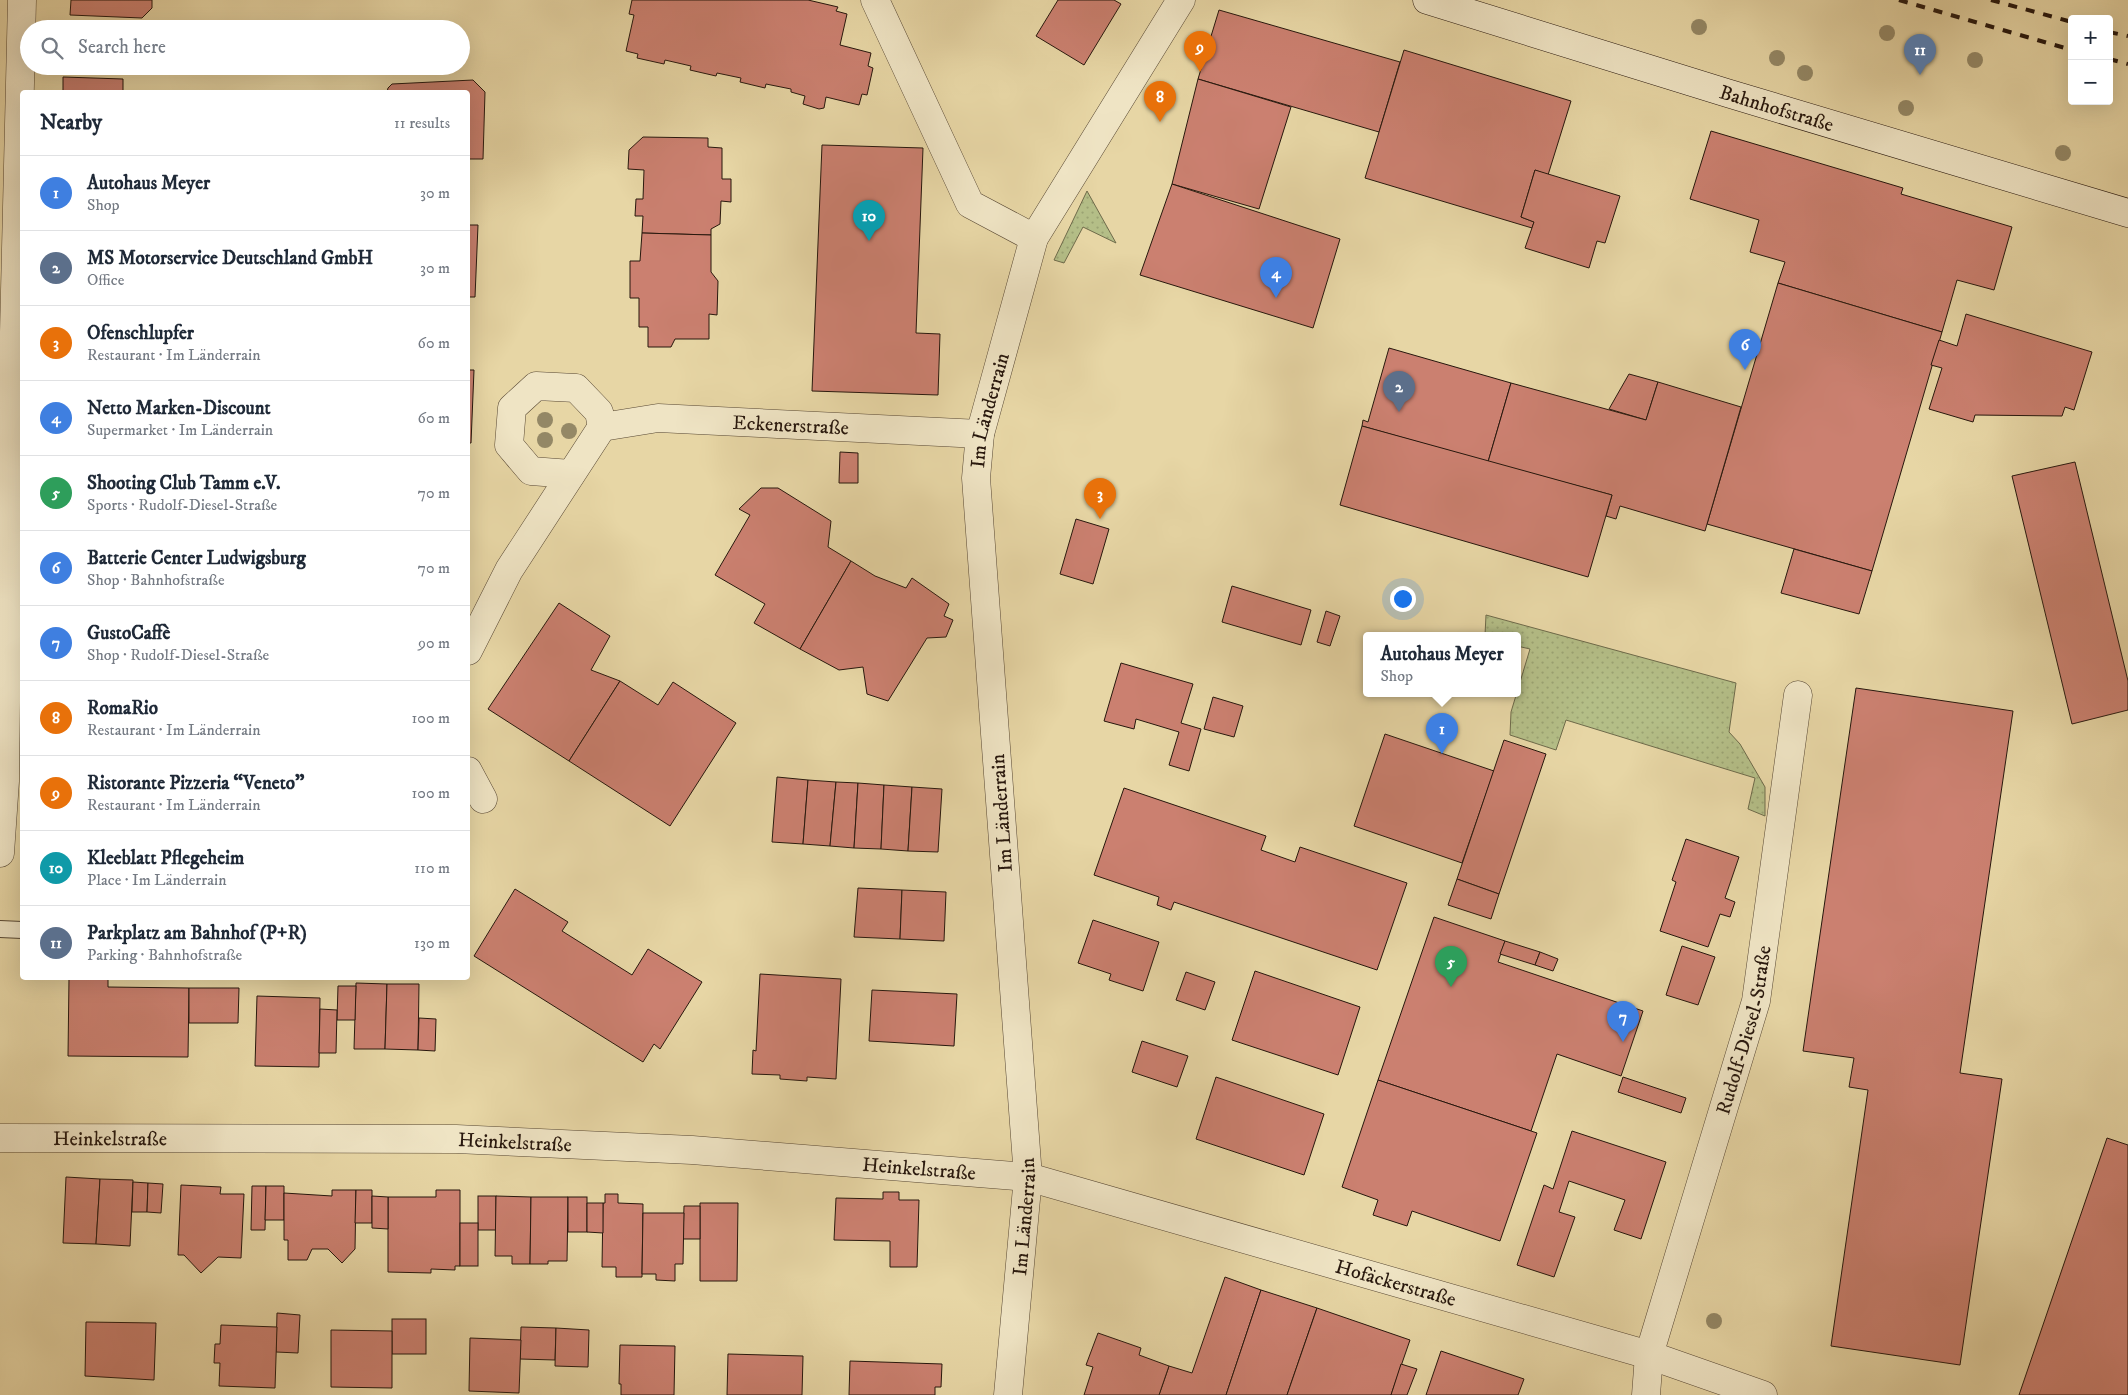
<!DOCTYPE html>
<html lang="en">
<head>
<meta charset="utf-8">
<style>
	body { margin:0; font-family:"IM FELL DW Pica",serif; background:#f2f2f3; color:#1f2937 }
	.controls { position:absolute; right:15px; top:15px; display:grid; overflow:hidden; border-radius:5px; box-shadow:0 5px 20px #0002 }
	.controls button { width:45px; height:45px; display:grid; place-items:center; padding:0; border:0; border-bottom:1px solid #e0e1e3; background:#fff; color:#1f2937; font:25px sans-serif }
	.you { position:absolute; left:1402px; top:598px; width:18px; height:18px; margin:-12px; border:4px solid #fff; border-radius:50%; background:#1a73e8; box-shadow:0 0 0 8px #1a73e833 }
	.badge { display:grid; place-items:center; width:32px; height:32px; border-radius:50%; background:#8f2418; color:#fff; font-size:16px; font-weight:700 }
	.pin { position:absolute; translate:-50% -41px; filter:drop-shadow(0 1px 2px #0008) }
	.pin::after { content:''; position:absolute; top:26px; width:18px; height:15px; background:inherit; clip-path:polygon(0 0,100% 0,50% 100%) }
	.popup { position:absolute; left:1363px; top:632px; width:158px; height:65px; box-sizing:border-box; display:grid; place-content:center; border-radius:5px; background:#fff; filter:drop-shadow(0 1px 4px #0005); font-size:16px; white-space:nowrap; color:#747a83 }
	.popup b { font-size:19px; color:#1f2937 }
	.popup::after { content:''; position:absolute; left:50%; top:100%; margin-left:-10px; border:10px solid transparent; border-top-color:#fff }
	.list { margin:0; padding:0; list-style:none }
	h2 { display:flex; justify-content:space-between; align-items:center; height:65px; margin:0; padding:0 20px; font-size:21px }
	h2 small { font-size:16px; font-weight:400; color:#747a83 }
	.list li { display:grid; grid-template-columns:32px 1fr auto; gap:15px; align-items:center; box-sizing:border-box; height:75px; padding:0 20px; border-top:1px solid #e0e1e3 }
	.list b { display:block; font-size:19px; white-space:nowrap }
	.list p { margin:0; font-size:16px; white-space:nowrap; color:#747a83 }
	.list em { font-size:16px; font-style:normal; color:#747a83 }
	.icon { flex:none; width:28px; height:28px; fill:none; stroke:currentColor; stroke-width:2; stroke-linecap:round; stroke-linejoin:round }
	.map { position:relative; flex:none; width:2128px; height:1395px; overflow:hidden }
	.search { position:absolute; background:#fff; box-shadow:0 5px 20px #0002; left:20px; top:20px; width:450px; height:55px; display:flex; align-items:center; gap:12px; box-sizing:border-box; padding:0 18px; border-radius:28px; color:#747a83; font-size:19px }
	.panel { position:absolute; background:#fff; box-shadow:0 5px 20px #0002; left:20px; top:90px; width:450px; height:890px; border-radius:5px }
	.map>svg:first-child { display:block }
	.grass { fill:url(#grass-dots); stroke:#6e6a4a }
	.building { fill:#cb8070; stroke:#27170d }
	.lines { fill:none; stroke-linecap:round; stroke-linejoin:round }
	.lane-casing { stroke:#574733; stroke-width:18 }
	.street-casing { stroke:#574733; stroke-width:29 }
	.secondary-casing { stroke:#27170d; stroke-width:29 }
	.lane { stroke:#efe4c4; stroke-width:16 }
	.street { stroke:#efe4c4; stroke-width:28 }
	.secondary { stroke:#efe4c4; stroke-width:28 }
	.rail { stroke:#27170d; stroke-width:4; stroke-dasharray:9 9; stroke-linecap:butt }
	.tree { fill:#948866 }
	.labels { text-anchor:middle; stroke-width:4.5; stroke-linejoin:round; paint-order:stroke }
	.street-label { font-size:20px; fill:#27170d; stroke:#efe4c4 }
</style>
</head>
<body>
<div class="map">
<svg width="2128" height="1395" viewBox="0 0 2128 1395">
	<defs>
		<pattern id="grass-dots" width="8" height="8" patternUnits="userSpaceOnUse" patternTransform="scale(1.25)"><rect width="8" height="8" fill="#b4be87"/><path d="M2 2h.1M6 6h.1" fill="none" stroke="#9ba373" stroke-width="1.8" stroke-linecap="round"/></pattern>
	</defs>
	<rect width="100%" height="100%" fill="#e7d6a5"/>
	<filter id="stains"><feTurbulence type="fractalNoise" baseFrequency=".004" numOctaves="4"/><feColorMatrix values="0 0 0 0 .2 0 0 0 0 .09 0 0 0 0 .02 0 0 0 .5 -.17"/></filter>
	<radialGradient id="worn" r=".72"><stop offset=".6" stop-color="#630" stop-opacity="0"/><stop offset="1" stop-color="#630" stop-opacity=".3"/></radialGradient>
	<g class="grass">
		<polygon points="1087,191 1116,243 1083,227 1064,263 1054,260"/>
		<polygon points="1486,615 1736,683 1729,732 1740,744 1765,787 1765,816 1748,809 1755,778 1566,720 1556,750 1510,735 1511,712 1530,649 1517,646 1517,635 1485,635"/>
	</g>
	<g class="building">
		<polygon points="71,0 152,0 152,8 142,18 70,15"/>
		<polygon points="632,0 808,0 838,7 836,11 847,14 840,45 871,53 868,66 873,68 867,95 862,94 859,105 826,97 824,108 819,109 803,104 805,96 791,92 791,89 766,84 765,88 740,82 741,78 717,73 716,76 690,70 691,66 665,60 664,64 637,58 638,54 626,51 634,15 629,14"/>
		<polygon points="1058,0 1114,0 1121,4 1084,65 1036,36"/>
		<polygon points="1219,10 1400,62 1379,132 1198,79"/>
		<polygon points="1404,50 1571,101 1548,175 1535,170 1521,217 1534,222 1532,228 1365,178"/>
		<polygon points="63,77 123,79 123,92 63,92"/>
		<polygon points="1198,79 1291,107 1259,209 1172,184"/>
		<polygon points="473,80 485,92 483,159 469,159 468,188 468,92 387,92 388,88 392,84"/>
		<polygon points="1711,131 1903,188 1901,194 2012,227 1994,290 1957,280 1942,332 1778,283 1785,262 1750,252 1759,220 1690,199"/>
		<polygon points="643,137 708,138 708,147 722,148 722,179 731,179 731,202 721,201 720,224 711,229 711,235 642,233 643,216 635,216 636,199 643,199 644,170 628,169 629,150"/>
		<polygon points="822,145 923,148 916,333 940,334 938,395 812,391"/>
		<polygon points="1535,170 1620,196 1605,243 1597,241 1589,268 1525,248 1534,222 1521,217"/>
		<polygon points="1172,184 1340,239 1313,328 1140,275"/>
		<polygon points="468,225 478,225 475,297 468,297"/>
		<polygon points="642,233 711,235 711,272 718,281 717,315 709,314 709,339 675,339 671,347 648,347 648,327 639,327 639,298 630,298 630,261 640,261"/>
		<polygon points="1778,283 1942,332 1872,571 1707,524"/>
		<polygon points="1966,314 2092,352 2074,410 2065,407 2062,416 1975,415 1973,422 1929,409 1942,368 1931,365 1939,340 1957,346"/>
		<polygon points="1389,348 1511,383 1488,462 1362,426 1363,420 1368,422"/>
		<polygon points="468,370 474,370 471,443 468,443"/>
		<polygon points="1629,374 1658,382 1646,420 1609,409"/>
		<polygon points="1658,382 1741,407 1705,531 1620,506 1616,519 1606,516 1612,495 1488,462 1511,383 1646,420"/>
		<polygon points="1362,426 1612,495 1588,577 1340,505"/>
		<polygon points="840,452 858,453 858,483 839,483"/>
		<polygon points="2075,462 2128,681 2128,710 2072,724 2012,476"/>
		<polygon points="761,488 778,488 831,521 828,547 851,561 800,649 754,623 765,604 715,575 750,515 739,509"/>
		<polygon points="1076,519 1109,529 1093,584 1060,574"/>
		<polygon points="1794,549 1872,571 1859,614 1781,593"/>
		<polygon points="851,561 875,576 906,588 912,578 949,604 944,616 953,620 946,637 927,638 888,701 867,694 863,667 839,670 800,649"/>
		<polygon points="1232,586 1311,610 1301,645 1222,622"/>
		<polygon points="559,603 610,636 591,670 620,681 569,761 488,709"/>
		<polygon points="1326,611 1340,616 1330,646 1317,642"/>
		<polygon points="1121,663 1193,684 1181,723 1201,729 1189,771 1169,765 1179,732 1136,719 1134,729 1104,721"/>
		<polygon points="620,681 658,705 673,682 736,723 670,826 569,761"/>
		<polygon points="1856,688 2013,711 1960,1073 2002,1079 1960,1365 1831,1346 1868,1090 1849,1087 1854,1058 1803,1051"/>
		<polygon points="1213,697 1243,706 1234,737 1204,729"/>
		<polygon points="1385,734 1494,771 1462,863 1354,826"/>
		<polygon points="1504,740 1546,754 1499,894 1457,879"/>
		<polygon points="777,777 808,780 803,844 772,842"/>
		<polygon points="808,780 836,782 830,846 803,844"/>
		<polygon points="836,782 858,783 854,848 830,846"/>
		<polygon points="858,783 884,785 881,849 854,848"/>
		<polygon points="884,785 912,787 908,851 881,849"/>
		<polygon points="912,787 942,789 938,852 908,851"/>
		<polygon points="1124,788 1266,836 1261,850 1295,862 1300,847 1407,883 1377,970 1174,902 1171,910 1157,905 1159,897 1094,875"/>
		<polygon points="1686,839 1739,857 1725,898 1735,902 1730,917 1720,914 1708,947 1660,931 1676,882 1672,880"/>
		<polygon points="1457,879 1499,894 1491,919 1448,905"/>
		<polygon points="858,888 902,890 900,939 854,937"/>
		<polygon points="515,889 568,922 562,931 632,975 648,949 702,982 660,1049 654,1044 643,1062 474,956"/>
		<polygon points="902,890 946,892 944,941 900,939"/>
		<polygon points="1434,917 1505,941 1498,962 1643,1011 1621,1076 1557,1054 1531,1131 1378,1080"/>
		<polygon points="1093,920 1159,942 1143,991 1109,980 1111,974 1078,963"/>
		<polygon points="1505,941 1540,952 1535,965 1500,954"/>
		<polygon points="1682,946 1715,957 1698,1005 1666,995"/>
		<polygon points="1540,952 1558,959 1553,971 1535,965"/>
		<polygon points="1255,971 1360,1007 1338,1075 1232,1040"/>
		<polygon points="1186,972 1215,982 1205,1010 1176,1000"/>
		<polygon points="760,974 841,979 836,1079 807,1077 807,1081 780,1079 780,1075 752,1074 753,1050 756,1051"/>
		<polygon points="69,978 108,978 108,987 189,988 188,1057 68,1056"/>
		<polygon points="356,983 387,984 385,1049 354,1049"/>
		<polygon points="387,984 419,984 418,1050 385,1049"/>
		<polygon points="338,986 356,986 355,1020 337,1020"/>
		<polygon points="189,988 239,988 238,1023 189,1023"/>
		<polygon points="872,990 957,994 954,1046 869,1041"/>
		<polygon points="257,996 320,998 319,1067 255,1066"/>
		<polygon points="320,1009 337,1010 336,1053 319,1053"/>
		<polygon points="419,1018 436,1019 435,1051 418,1050"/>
		<polygon points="1142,1041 1188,1056 1177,1087 1132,1072"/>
		<polygon points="1216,1077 1324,1114 1304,1175 1196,1139"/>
		<polygon points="1623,1077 1686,1098 1681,1113 1618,1092"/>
		<polygon points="1378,1080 1537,1133 1500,1241 1412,1211 1407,1226 1373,1215 1378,1200 1342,1187"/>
		<polygon points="1572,1131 1666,1162 1641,1239 1614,1230 1625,1200 1569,1181 1559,1212 1575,1217 1554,1277 1517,1265 1544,1185 1553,1189"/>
		<polygon points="2107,1138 2128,1145 2128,1395 2019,1395"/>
		<polygon points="66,1177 100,1179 96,1244 63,1243"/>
		<polygon points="100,1179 133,1180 130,1246 96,1244"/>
		<polygon points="133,1182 148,1183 147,1212 132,1212"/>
		<polygon points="148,1183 163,1184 161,1213 147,1212"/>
		<polygon points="181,1185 221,1187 220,1194 244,1194 241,1258 218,1257 201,1273 184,1255 178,1255"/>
		<polygon points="252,1186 266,1186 265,1230 251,1230"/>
		<polygon points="266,1186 284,1186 284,1220 265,1220"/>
		<polygon points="332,1190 356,1190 355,1249 342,1263 328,1249 312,1249 307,1260 288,1260 288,1240 284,1240 284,1193 332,1196"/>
		<polygon points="356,1190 372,1190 372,1223 355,1223"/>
		<polygon points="436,1190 460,1190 460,1266 455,1266 455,1270 431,1269 431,1273 388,1272 388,1197 436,1197"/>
		<polygon points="883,1192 899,1192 899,1200 919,1200 917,1267 890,1267 890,1241 834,1240 836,1198 883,1199"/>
		<polygon points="605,1194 618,1194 618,1203 643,1204 642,1277 616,1277 616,1267 602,1267 603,1203 605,1203"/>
		<polygon points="372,1196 388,1197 388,1229 372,1228"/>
		<rect x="478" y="1196" width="18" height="34"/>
		<polygon points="496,1196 531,1197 530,1264 512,1264 512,1256 495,1256"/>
		<polygon points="531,1197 568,1197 567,1261 548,1261 548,1264 530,1264"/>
		<rect x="568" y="1197" width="19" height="35"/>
		<polygon points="587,1203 603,1203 603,1233 587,1232"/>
		<polygon points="700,1203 738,1203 737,1281 700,1281"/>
		<polygon points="684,1206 700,1206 700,1239 683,1239"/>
		<polygon points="643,1213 684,1213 683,1264 675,1264 675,1281 656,1280 656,1274 642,1274"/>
		<rect x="460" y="1223" width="18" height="43"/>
		<polygon points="1225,1277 1261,1290 1226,1395 1159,1395 1169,1366 1192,1373"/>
		<polygon points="1261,1290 1317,1308 1287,1395 1226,1395"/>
		<polygon points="1317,1308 1410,1340 1391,1395 1287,1395"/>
		<polygon points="277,1313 300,1315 298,1353 276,1352"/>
		<rect x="392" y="1319" width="34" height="35"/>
		<polygon points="86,1322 156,1323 154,1380 85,1376"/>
		<polygon points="221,1325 277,1327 275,1388 219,1386 220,1363 214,1363 215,1344 220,1344"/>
		<polygon points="521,1327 556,1328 555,1360 520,1359"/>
		<polygon points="556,1328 589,1330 588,1367 555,1366"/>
		<polygon points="331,1330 392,1331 392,1388 331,1387"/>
		<polygon points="1098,1333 1141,1348 1139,1355 1169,1366 1159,1395 1084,1395 1093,1367 1086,1365"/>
		<polygon points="470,1338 521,1340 519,1393 469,1391"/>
		<polygon points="620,1345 675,1346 674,1395 621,1395 621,1384 619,1384"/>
		<polygon points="1441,1351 1524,1379 1518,1395 1426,1395"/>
		<polygon points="728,1354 803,1356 802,1395 727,1395"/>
		<polygon points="850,1361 942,1364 941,1387 935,1387 935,1395 849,1395"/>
		<polygon points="1401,1364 1417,1369 1407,1395 1391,1395"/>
	</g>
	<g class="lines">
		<g class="lane-casing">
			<polyline id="lane" points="0,929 22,930"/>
		</g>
		<g class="street-casing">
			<g id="street">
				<polyline points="875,0 970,204 1034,238"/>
				<polyline points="571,474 531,471 509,445 512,408 536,386 576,388 599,412 602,427"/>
				<path id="s1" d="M468 651 509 570 602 427 658 418 980 434"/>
				<polyline points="468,771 483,799"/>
				<polyline points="0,853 5,781 7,623 22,0"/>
				<path id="s2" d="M0 1138 456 1139 692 1150 1028 1177 1649 1355 1763 1395"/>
				<path id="s3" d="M1008 1395 1028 1177 976 478 980 434 1034 238 1181 0"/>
				<path id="s4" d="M1646 1395 1649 1355 1756 1001 1798 695"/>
			</g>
		</g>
		<g class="secondary-casing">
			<g id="secondary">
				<path id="s5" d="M1427 0 1727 93 2128 213"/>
			</g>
		</g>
		<use href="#lane" class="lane"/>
		<use href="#street" class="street"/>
		<use href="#secondary" class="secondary"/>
		<g class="rail">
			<polyline points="1899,0 2072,50"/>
			<polyline points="1991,0 2072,22"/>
			<polyline points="2109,32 2128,36"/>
			<polyline points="2109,59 2128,64"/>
		</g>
	</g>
	<g class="tree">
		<circle cx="1699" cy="27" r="8"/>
		<circle cx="1887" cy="33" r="8"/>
		<circle cx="1777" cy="58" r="8"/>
		<circle cx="1975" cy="60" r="8"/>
		<circle cx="1805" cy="73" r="8"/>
		<circle cx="1906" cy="108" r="8"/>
		<circle cx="2063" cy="153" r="8"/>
		<circle cx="545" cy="420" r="8"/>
		<circle cx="569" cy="431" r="8"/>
		<circle cx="545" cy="440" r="8"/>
		<circle cx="1714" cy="1321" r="8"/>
	</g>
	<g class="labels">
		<g class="street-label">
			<text dy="7" stroke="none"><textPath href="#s5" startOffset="366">Bahnhofstraße</textPath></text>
			<text dy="7" stroke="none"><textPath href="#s3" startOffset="989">Im Länderrain</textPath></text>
			<text dy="7" stroke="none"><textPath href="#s1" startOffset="451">Eckenerstraße</textPath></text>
			<text transform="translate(1001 813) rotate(-94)" y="7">Im Länderrain</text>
			<text dy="7" stroke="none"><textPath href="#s4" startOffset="379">Rudolf-Diesel-Straße</textPath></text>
			<text dy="7" stroke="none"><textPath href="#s2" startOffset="110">Heinkelstraße</textPath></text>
			<text dy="7" stroke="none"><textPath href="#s2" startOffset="515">Heinkelstraße</textPath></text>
			<text dy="7" stroke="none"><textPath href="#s2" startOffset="920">Heinkelstraße</textPath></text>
			<text dy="7" stroke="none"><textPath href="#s3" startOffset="179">Im Länderrain</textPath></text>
			<text dy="7" stroke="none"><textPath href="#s2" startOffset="1412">Hofäckerstraße</textPath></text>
		</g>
	</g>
	<rect width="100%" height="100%" filter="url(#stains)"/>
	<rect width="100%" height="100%" fill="url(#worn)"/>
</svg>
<div class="controls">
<button>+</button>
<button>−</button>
</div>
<div class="you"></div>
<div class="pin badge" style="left:1442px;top:754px;background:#3f7fe0">1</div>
<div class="popup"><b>Autohaus Meyer</b>Shop</div>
<div class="pin badge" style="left:1399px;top:412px;background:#5c6f8a">2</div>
<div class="pin badge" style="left:1100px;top:519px;background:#e8710a">3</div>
<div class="pin badge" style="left:1276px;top:298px;background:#3f7fe0">4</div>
<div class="pin badge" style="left:1451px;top:987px;background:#2e9e5b">5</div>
<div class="pin badge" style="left:1745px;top:370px;background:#3f7fe0">6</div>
<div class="pin badge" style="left:1623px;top:1042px;background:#3f7fe0">7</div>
<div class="pin badge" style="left:1160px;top:122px;background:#e8710a">8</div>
<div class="pin badge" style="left:1200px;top:72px;background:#e8710a">9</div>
<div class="pin badge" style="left:869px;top:241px;background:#0f9aa8">10</div>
<div class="pin badge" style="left:1920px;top:75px;background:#5c6f8a">11</div>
<div class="search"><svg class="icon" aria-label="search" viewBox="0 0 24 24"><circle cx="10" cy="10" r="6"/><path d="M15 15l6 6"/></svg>Search here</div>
<section class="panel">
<h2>Nearby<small>11 results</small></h2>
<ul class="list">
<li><span class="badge" style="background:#3f7fe0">1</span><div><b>Autohaus Meyer</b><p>Shop</p></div><em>30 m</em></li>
<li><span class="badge" style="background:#5c6f8a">2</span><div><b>MS Motorservice Deutschland GmbH</b><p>Office</p></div><em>30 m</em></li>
<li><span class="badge" style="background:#e8710a">3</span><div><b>Ofenschlupfer</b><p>Restaurant · Im Länderrain</p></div><em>60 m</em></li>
<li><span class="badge" style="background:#3f7fe0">4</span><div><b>Netto Marken-Discount</b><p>Supermarket · Im Länderrain</p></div><em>60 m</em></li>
<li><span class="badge" style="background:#2e9e5b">5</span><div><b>Shooting Club Tamm e.V.</b><p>Sports · Rudolf-Diesel-Straße</p></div><em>70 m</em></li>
<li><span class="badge" style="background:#3f7fe0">6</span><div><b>Batterie Center Ludwigsburg</b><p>Shop · Bahnhofstraße</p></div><em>70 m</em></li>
<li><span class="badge" style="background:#3f7fe0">7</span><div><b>GustoCaffè</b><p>Shop · Rudolf-Diesel-Straße</p></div><em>90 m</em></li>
<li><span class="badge" style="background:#e8710a">8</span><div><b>RomaRio</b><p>Restaurant · Im Länderrain</p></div><em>100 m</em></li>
<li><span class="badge" style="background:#e8710a">9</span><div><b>Ristorante Pizzeria “Veneto”</b><p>Restaurant · Im Länderrain</p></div><em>100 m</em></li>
<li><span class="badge" style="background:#0f9aa8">10</span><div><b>Kleeblatt Pflegeheim</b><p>Place · Im Länderrain</p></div><em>110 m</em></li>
<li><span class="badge" style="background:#5c6f8a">11</span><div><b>Parkplatz am Bahnhof (P+R)</b><p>Parking · Bahnhofstraße</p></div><em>130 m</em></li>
</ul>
</section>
</div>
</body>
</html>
